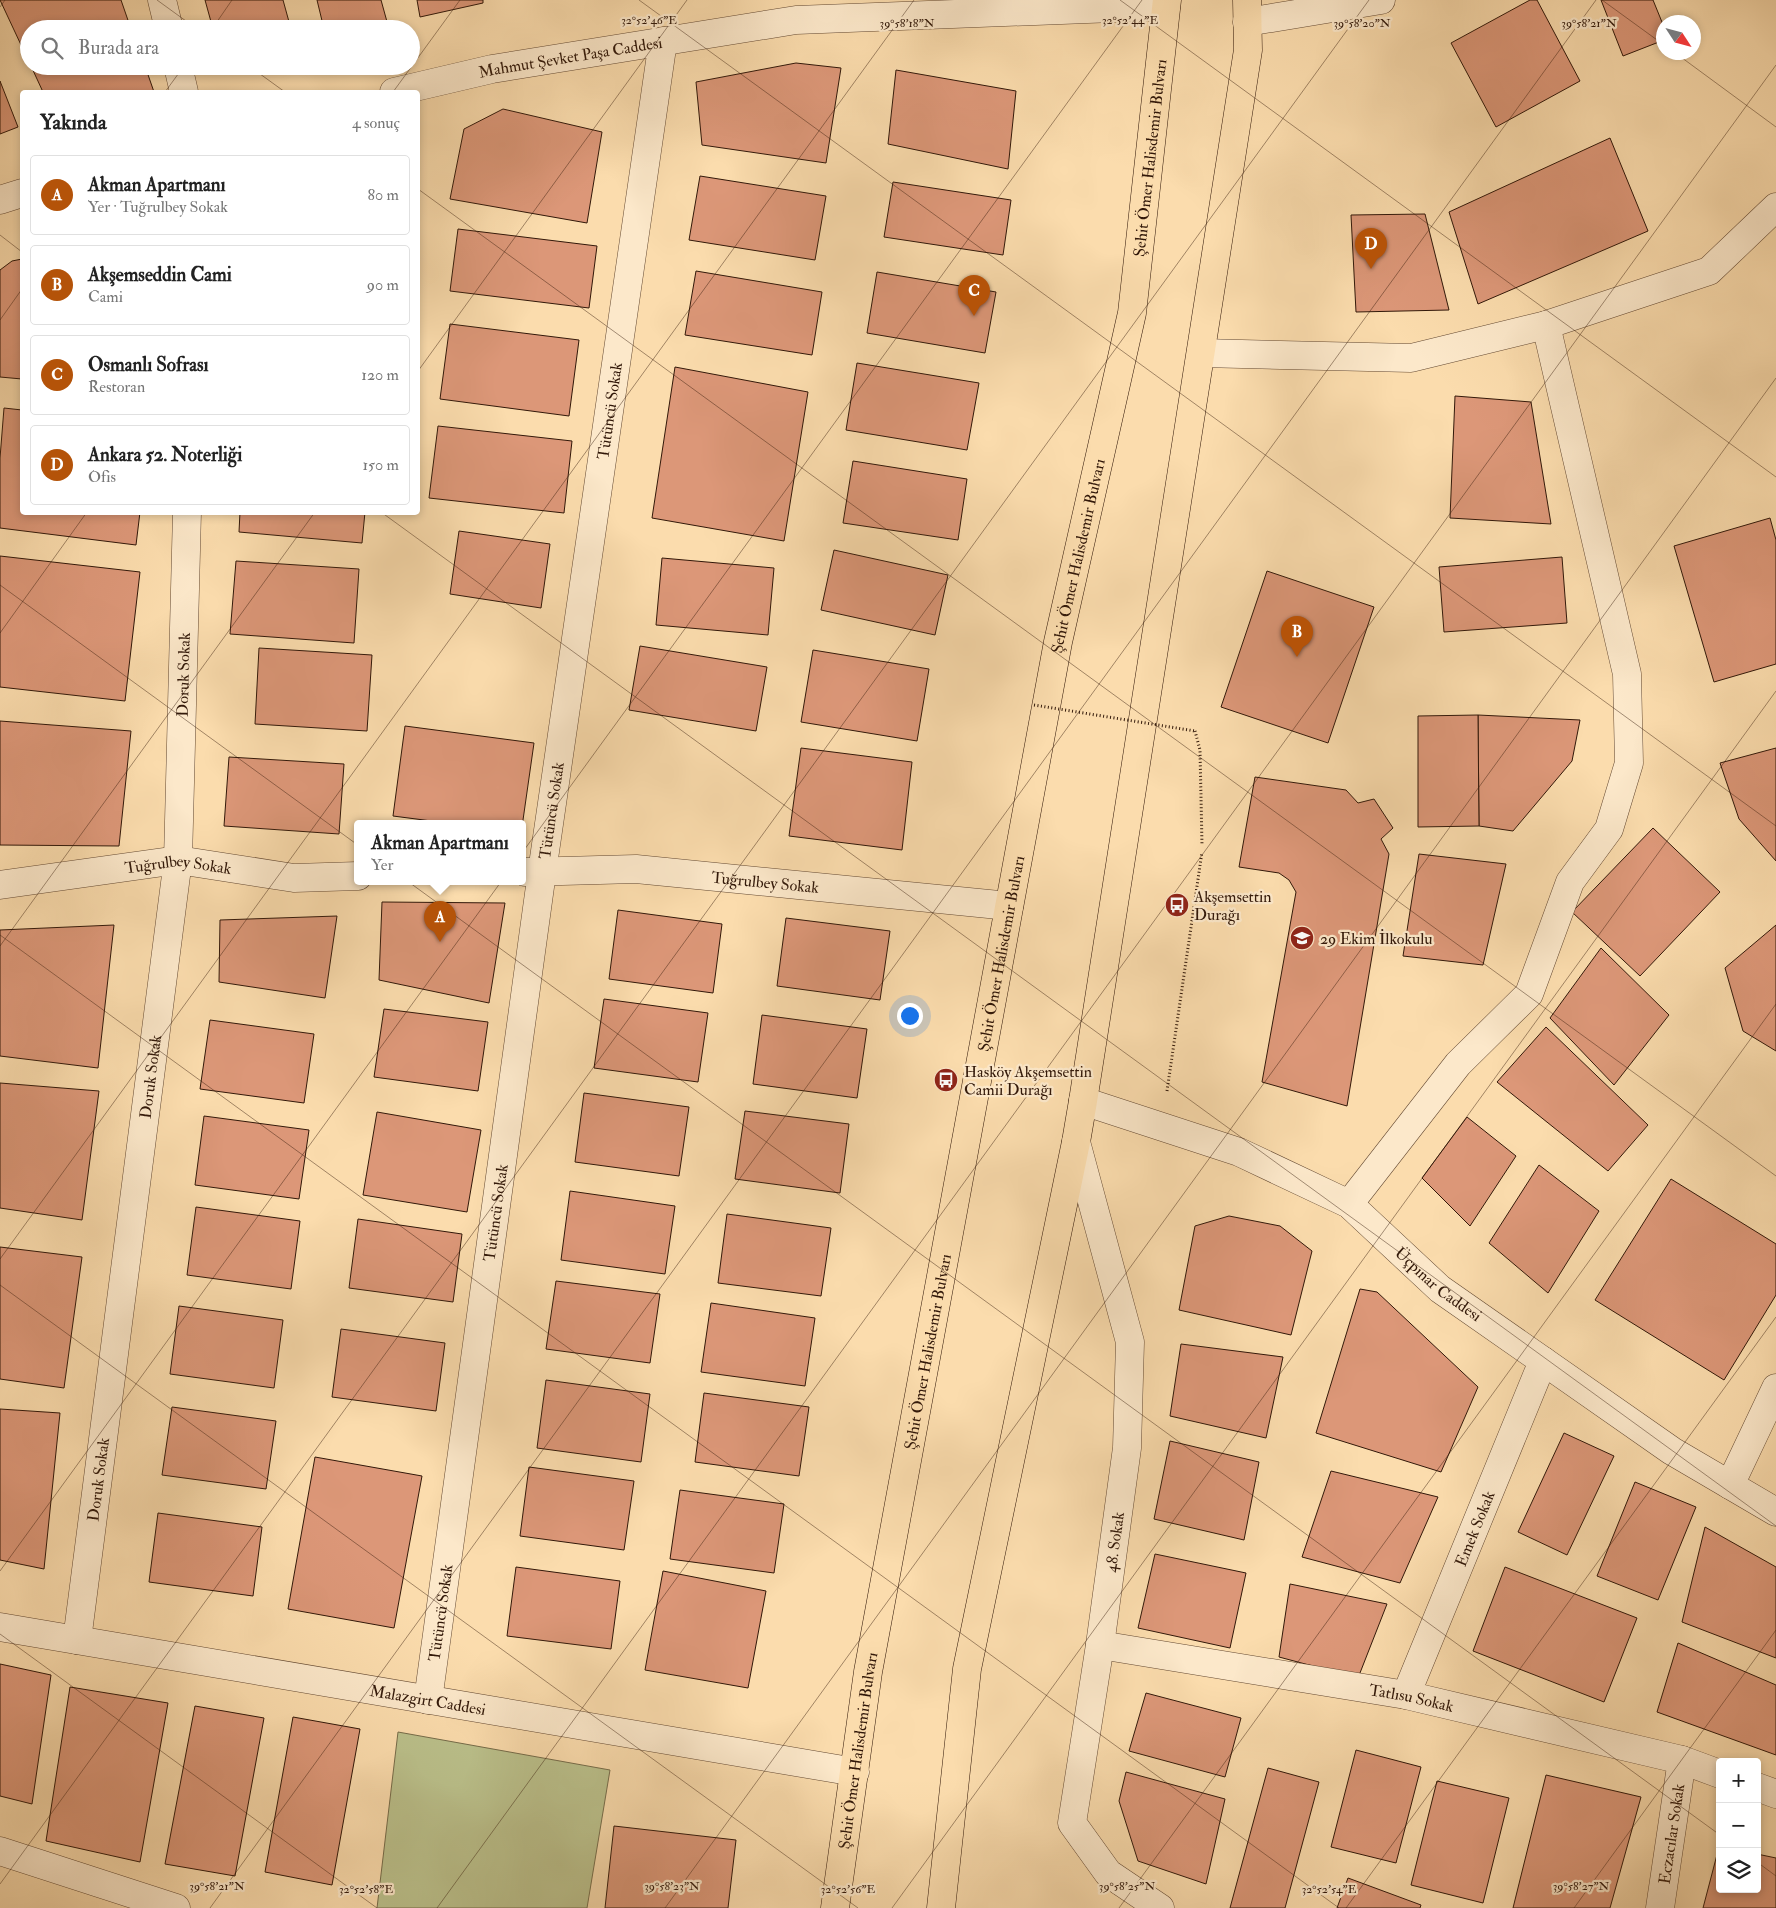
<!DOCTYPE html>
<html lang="tr">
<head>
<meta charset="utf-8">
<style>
	body { margin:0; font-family:"IM FELL Double Pica",serif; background:#f2f2f2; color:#222 }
	.controls { position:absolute; right:15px; bottom:15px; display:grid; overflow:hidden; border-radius:5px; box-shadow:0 2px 8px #0003 }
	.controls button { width:45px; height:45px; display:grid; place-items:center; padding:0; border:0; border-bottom:1px solid #e0e0e0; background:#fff; color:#222; font:25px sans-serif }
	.compass { position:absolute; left:1656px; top:15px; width:45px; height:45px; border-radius:50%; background:#fff; box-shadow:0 2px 8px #0003; rotate:126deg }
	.you { position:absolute; left:909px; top:1015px; width:18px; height:18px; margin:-12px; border:4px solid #fff; border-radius:50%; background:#1a73e8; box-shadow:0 0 0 8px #1a73e833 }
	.badge { display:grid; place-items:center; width:32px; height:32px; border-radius:50%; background:#b45309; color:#fff; font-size:16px; font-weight:700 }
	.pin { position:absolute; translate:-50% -41px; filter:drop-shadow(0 1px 2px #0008) }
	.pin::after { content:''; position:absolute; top:26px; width:18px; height:15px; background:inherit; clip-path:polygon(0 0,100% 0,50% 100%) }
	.popup { position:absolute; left:354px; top:820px; width:172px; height:65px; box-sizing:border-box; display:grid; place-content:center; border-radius:5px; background:#fff; filter:drop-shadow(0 1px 4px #0005); font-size:16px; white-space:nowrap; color:#767676 }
	.popup b { font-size:19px; color:#222 }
	.popup::after { content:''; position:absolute; left:50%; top:100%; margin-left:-10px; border:10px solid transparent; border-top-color:#fff }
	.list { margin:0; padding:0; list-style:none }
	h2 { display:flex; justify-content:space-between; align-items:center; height:65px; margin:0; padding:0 20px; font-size:21px }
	h2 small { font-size:16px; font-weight:400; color:#767676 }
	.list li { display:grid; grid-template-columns:32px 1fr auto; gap:15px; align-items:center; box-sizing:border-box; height:80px; margin:0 10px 10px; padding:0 10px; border:1px solid #e0e0e0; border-radius:5px }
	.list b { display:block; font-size:19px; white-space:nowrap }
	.list p { margin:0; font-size:16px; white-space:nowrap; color:#767676 }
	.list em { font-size:16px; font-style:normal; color:#767676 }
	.icon { flex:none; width:28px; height:28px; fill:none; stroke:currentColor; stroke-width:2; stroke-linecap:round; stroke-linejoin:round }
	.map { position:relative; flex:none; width:1776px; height:1908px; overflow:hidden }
	.search { position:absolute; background:#fff; box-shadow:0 2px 8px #0003; left:20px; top:20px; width:400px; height:55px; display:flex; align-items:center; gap:12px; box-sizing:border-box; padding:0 18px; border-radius:28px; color:#767676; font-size:19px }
	.panel { position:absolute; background:#fff; box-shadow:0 2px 8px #0003; left:20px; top:90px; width:400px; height:425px; border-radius:5px }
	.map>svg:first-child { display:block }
	.green { fill:#bbc18c; stroke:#766c4a }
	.building { fill:#dc9778; stroke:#321809 }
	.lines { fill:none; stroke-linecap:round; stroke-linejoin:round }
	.minor-casing { stroke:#644932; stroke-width:29 }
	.tertiary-casing { stroke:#644932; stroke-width:29 }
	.trunk-casing { stroke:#321809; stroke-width:29 }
	.path { stroke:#321809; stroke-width:3; stroke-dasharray:1 2.5; stroke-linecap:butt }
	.minor { stroke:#fce8ca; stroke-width:28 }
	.tertiary { stroke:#fce8ca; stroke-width:28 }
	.trunk { stroke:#fbdcad; stroke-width:28 }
	.path-bridge { stroke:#321809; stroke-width:3; stroke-dasharray:1 2.5; stroke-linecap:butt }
	.ticks { fill:none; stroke:#321809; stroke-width:1; stroke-opacity:0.45 }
	.labels { text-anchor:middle; stroke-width:4.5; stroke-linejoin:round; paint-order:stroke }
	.street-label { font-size:16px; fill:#321809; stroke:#fce8ca }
	.poi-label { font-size:16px; fill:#321809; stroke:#fce8ca; text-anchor:start }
	.ticks-label { font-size:12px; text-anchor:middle; fill:#321809; stroke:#fce8ca; stroke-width:4.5; stroke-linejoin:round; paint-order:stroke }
</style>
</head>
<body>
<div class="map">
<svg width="1776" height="1908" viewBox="0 0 1776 1908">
	<rect width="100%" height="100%" fill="#fbdcad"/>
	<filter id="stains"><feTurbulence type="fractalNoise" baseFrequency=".004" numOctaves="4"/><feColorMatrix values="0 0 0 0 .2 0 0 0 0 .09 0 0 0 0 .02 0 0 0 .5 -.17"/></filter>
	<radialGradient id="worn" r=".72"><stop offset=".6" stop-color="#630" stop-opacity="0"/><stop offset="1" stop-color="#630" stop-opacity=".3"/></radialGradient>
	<polygon class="green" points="398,1732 610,1770 587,1908 377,1908"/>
	<g class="building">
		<polygon points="0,0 121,0 131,29 29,29 29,62"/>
		<polygon points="205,0 283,0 291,29 213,29"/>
		<polygon points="317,0 381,0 389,29 324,29"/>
		<polygon points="417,0 483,0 483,3 420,17"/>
		<polygon points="1530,0 1537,0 1580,81 1496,127 1451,43"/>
		<polygon points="1601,0 1653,0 1664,27 1664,40 1623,56"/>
		<polygon points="796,63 841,68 826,163 702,145 696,82"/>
		<polygon points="31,66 145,66 154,92 43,92"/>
		<polygon points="896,70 1016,91 1008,169 888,144"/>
		<polygon points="0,81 18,127 0,134"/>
		<polygon points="503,109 602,132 587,223 450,199 464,129"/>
		<polygon points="1610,138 1648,231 1478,304 1449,212"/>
		<polygon points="700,176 826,196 815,260 689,240"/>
		<polygon points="893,182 1011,200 1003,255 884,237"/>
		<polygon points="1425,214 1449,310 1356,312 1351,215"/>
		<polygon points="458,229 597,246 589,308 450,291"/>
		<polygon points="22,259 22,379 0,377 0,270 12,261"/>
		<polygon points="696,271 822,292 812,355 685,335"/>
		<polygon points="877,272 996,292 985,353 867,333"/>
		<polygon points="450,324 579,340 569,416 440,399"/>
		<polygon points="857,363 979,383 967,450 846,430"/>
		<polygon points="675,367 808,392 784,541 652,518"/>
		<polygon points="1455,396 1531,402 1551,524 1450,518"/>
		<polygon points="4,408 22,410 22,512 140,512 136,545 0,528 0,458"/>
		<polygon points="438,426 572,441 564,513 429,498"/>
		<polygon points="853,461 967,479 958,540 843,523"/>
		<polygon points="240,512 365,512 362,543 239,532"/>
		<polygon points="1770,518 1776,540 1776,664 1714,682 1674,546"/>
		<polygon points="459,531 550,544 541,608 450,594"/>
		<polygon points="834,550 948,575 935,635 821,610"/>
		<polygon points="0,556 140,572 125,701 0,687"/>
		<polygon points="1562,557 1567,623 1444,632 1439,567"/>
		<polygon points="662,558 774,568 768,635 656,625"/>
		<polygon points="236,561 359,569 354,643 230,634"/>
		<polygon points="1267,571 1374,607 1328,743 1221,707"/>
		<polygon points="640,646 767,667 756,731 629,710"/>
		<polygon points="259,648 372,655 367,731 255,724"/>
		<polygon points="813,650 929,669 917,741 801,722"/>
		<polygon points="1478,715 1580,720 1572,761 1513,831 1479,826"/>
		<polygon points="1478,715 1479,826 1418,827 1418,716"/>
		<polygon points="0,721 131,731 119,846 0,845"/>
		<polygon points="405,726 534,743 522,827 522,823 447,823 393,816"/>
		<polygon points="801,748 912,762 902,850 789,836"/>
		<polygon points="1776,748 1776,861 1739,819 1720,763"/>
		<polygon points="229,757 344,764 339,834 224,826"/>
		<polygon points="1255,777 1346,790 1358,803 1374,799 1393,828 1381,839 1389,854 1347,1106 1262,1082 1296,892 1289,880 1279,873 1239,867"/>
		<polygon points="1653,828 1720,892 1640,976 1572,912"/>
		<polygon points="1419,854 1506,864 1483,965 1403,956"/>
		<polygon points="382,902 505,903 489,1003 379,980"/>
		<polygon points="618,910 722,924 713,993 609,979"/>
		<polygon points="337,916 325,998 219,982 220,920"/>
		<polygon points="786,918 890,931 880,1000 777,986"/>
		<polygon points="114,925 98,1068 0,1056 0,930"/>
		<polygon points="1776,925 1776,1051 1743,1031 1725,968"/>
		<polygon points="1601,948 1669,1015 1614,1085 1550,1018"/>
		<polygon points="604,999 708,1013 698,1082 594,1068"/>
		<polygon points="384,1009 488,1022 478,1091 374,1077"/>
		<polygon points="762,1015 867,1029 857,1098 753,1084"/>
		<polygon points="210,1020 314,1034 304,1103 200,1089"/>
		<polygon points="1546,1027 1648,1125 1608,1171 1497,1082"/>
		<polygon points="0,1083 99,1091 82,1220 0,1208"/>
		<polygon points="584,1093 689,1107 679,1176 575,1162"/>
		<polygon points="745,1111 849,1124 840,1193 735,1179"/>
		<polygon points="377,1112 481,1130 467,1212 363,1195"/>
		<polygon points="204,1116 309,1130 299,1199 195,1185"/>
		<polygon points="1467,1117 1516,1156 1470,1226 1422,1178"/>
		<polygon points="1539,1165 1599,1211 1548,1293 1489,1243"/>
		<polygon points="1671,1179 1776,1244 1776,1295 1724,1380 1595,1300"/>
		<polygon points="570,1191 675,1206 665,1274 561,1260"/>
		<polygon points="196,1207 300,1221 291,1289 187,1275"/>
		<polygon points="727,1214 831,1228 821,1296 718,1283"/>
		<polygon points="1229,1216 1280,1226 1312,1251 1291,1335 1179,1310 1195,1226"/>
		<polygon points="358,1219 462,1234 453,1302 349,1288"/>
		<polygon points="0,1247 82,1257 64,1388 0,1379"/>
		<polygon points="556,1281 660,1294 650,1363 546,1349"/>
		<polygon points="1360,1289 1377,1292 1478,1387 1441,1472 1316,1433"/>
		<polygon points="711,1303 815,1318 805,1386 701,1372"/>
		<polygon points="179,1306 283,1320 274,1388 170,1374"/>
		<polygon points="341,1329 445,1343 436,1411 332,1397"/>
		<polygon points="1181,1344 1283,1357 1266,1438 1170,1416"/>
		<polygon points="546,1380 650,1394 641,1462 537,1448"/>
		<polygon points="704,1393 809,1407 799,1476 695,1462"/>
		<polygon points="172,1407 276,1421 266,1489 162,1475"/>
		<polygon points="0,1409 60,1413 44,1569 0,1560"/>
		<polygon points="1564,1433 1614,1456 1567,1555 1518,1532"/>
		<polygon points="1170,1441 1259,1462 1244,1540 1154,1519"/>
		<polygon points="315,1457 422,1476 394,1628 288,1609"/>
		<polygon points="529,1467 634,1481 624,1550 520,1536"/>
		<polygon points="1331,1471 1438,1497 1400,1583 1302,1557"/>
		<polygon points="1635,1482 1696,1507 1658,1600 1597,1576"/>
		<polygon points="680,1490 784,1504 774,1573 670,1559"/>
		<polygon points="158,1513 262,1527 253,1596 149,1582"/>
		<polygon points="1705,1527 1776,1567 1776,1658 1682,1622"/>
		<polygon points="1155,1554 1246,1573 1230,1648 1138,1628"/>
		<polygon points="516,1567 620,1581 611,1649 507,1636"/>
		<polygon points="1505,1567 1637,1618 1604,1702 1473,1651"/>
		<polygon points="663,1571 766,1591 748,1688 645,1670"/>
		<polygon points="1290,1584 1387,1604 1358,1678 1279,1657"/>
		<polygon points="1678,1643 1776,1685 1776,1755 1657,1712"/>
		<polygon points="0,1664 51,1675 32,1804 0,1796"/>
		<polygon points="70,1687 168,1703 140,1862 46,1841"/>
		<polygon points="1146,1693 1241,1718 1225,1777 1129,1751"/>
		<polygon points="195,1706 264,1718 235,1876 165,1864"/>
		<polygon points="293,1717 360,1729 332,1885 265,1872"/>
		<polygon points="1356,1750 1421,1767 1396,1863 1331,1847"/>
		<polygon points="1268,1768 1319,1782 1285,1908 1230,1908"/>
		<polygon points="1126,1772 1225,1799 1206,1884 1138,1861 1119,1801"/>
		<polygon points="1546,1775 1641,1797 1610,1908 1513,1908"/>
		<polygon points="1437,1781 1509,1798 1483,1903 1411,1885"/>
		<polygon points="614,1826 736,1840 728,1908 605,1908"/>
		<polygon points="1719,1847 1720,1889 1757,1889 1757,1854 1776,1858 1776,1908 1703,1908"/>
		<polygon points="1348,1878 1421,1905 1420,1908 1337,1908"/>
	</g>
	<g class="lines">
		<g class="minor-casing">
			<g id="minor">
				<polyline points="162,0 169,29"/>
				<polyline points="1247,22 1381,0"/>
				<polyline points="178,66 184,92"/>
				<polyline points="1201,353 1411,358 1546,325 1709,271 1776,207"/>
				<path id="s1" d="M525 872 636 869 1009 906"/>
				<path id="s2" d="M0 885 178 860 294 878 358 876"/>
				<polyline points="1076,1142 1130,1342 1127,1448 1100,1645 1072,1823 1108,1873 1160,1908"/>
				<polyline points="1349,1204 1458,1064 1529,994 1570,882 1609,829 1629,763 1627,674 1546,325"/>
				<polyline points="1730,1485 1776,1388"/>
				<path id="s3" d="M77 1640 178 860 187 512"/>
				<path id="s4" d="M1100 1645 1406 1695 1682 1760 1720 1774"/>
				<path id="s5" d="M1406 1695 1543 1361"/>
				<path id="s6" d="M428 1700 542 872 663 41"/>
				<polyline points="1757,1787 1776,1794"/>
				<polyline points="0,1851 176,1908"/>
				<path id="s7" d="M1660 1908 1682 1760"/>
			</g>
		</g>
		<g class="tertiary-casing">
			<g id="tertiary">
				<path id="s8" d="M394 92 492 69 796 20 1166 6"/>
				<polyline points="0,200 22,193"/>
				<path id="s9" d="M1083 1101 1239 1152 1349 1204 1440 1289 1672 1451 1776 1512"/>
				<path id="s10" d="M0 1627 855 1772"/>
			</g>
		</g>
		<g class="trunk-casing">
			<g id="trunk">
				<path id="s11" d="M835 1908 868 1672 1058 642 1132 313 1167 0"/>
				<polyline points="941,1908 967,1669 1076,1142 1083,1101 1248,50 1247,0"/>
			</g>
		</g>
		<g class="path">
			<polyline points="1195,731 1200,750 1202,845"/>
			<polyline points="1167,1091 1202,852"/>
		</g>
		<use href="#minor" class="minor"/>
		<use href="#tertiary" class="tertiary"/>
		<use href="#trunk" class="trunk"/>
		<polyline class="path-bridge" points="1034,705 1195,731"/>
	</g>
	<path class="ticks" d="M157 0 197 29M639 0 1776 826M1120 0 1776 477M1602 0 1664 45M0 7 5 0M212 29 232 0M1674 52 1776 127M249 66 285 92M165 92 184 66M393 92 460 0M418 189 1776 1176M0 235 22 252M0 320 22 289M418 371 687 0M381 512 1776 1526M0 585 1720 1835M0 633 87 512M0 935 1339 1908M0 946 315 512M0 1259 914 0M0 1285 858 1908M0 1571 1142 0M0 1634 377 1908M1757 1862 1776 1876M0 1884 1369 0M210 1908 1596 0M437 1908 1776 65M665 1908 1776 378M892 1908 1776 691M1119 1908 1776 1004M1346 1908 1776 1317M1574 1908 1776 1630"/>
	<defs>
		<g id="bus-disc" transform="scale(1.25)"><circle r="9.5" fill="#8f2418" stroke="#fce8ca"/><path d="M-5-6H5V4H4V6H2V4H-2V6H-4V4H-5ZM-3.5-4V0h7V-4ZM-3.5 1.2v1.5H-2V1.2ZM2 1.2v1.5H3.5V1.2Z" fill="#fff"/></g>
		<g id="school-disc" transform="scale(1.25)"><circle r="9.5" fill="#8f2418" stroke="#fce8ca"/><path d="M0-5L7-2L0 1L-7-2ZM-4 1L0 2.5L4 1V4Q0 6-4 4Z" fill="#fff"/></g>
	</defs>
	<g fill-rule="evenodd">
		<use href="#bus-disc" x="1177" y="905"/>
		<use href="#school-disc" x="1302" y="938"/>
		<use href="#bus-disc" x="946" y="1080"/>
	</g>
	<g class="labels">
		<g class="street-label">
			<text dy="6" stroke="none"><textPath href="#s8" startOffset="180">Mahmut Şevket Paşa Caddesi</textPath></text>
			<text dy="6" stroke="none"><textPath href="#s11" startOffset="1779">Şehit Ömer Halisdemir Bulvarı</textPath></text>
			<text dy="6" stroke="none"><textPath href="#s6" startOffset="1302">Tütüncü Sokak</textPath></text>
			<text dy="6" stroke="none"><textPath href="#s11" startOffset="1374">Şehit Ömer Halisdemir Bulvarı</textPath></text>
			<text dy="6" stroke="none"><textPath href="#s3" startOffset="972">Doruk Sokak</textPath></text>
			<text dy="6" stroke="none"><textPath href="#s6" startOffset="898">Tütüncü Sokak</textPath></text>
			<text dy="6" stroke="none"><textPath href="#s2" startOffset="180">Tuğrulbey Sokak</textPath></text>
			<text dy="6" stroke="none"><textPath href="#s1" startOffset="241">Tuğrulbey Sokak</textPath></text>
			<text dy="6" stroke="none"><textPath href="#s11" startOffset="969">Şehit Ömer Halisdemir Bulvarı</textPath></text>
			<text dy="6" stroke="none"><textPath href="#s3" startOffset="568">Doruk Sokak</textPath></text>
			<text dy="6" stroke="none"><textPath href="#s6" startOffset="492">Tütüncü Sokak</textPath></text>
			<text dy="6" stroke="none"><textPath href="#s9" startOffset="406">Üçpınar Caddesi</textPath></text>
			<text dy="6" stroke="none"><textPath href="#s11" startOffset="564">Şehit Ömer Halisdemir Bulvarı</textPath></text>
			<text dy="6" stroke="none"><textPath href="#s3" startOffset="162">Doruk Sokak</textPath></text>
			<text dy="6" stroke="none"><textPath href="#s5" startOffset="180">Emek Sokak</textPath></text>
			<text transform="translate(1114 1542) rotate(-82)" y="6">48. Sokak</text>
			<text dy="6" stroke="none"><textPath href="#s6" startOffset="88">Tütüncü Sokak</textPath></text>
			<text dy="6" stroke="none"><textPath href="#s4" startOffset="316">Tatlısu Sokak</textPath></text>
			<text dy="6" stroke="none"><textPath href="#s10" startOffset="434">Malazgirt Caddesi</textPath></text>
			<text dy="6" stroke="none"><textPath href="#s11" startOffset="159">Şehit Ömer Halisdemir Bulvarı</textPath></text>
			<text dy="6" stroke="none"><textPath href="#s7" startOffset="75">Eczacılar Sokak</textPath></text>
		</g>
		<g class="poi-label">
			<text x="1194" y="902">Akşemsettin<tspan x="1194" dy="18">Durağı</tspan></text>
			<text x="1320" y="944">29 Ekim İlkokulu</text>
			<text x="964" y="1077">Hasköy Akşemsettin<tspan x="964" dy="18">Camii Durağı</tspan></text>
		</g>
	</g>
	<g class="ticks-label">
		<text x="649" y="24">32°52'46"E</text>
		<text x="1130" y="24">32°52'44"E</text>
		<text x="1589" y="27">39°58'21"N</text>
		<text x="907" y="27">39°58'18"N</text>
		<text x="1362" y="27">39°58'20"N</text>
		<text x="217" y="1890">39°58'21"N</text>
		<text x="672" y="1890">39°58'23"N</text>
		<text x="1127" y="1890">39°58'25"N</text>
		<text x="1581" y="1890">39°58'27"N</text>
		<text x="366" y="1893">32°52'58"E</text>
		<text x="848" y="1893">32°52'56"E</text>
		<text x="1329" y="1893">32°52'54"E</text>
	</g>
	<rect width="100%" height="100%" filter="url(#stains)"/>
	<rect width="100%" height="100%" fill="url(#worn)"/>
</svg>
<div class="controls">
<button>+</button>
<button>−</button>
<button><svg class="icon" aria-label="layers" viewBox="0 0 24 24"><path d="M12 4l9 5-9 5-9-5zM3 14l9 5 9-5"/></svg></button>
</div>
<svg class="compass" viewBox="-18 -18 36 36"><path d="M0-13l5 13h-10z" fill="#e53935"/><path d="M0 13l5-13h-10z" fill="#767676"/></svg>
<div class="you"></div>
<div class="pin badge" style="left:440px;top:942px">A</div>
<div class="popup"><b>Akman Apartmanı</b>Yer</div>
<div class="pin badge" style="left:1297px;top:657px">B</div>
<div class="pin badge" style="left:974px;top:316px">C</div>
<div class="pin badge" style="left:1371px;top:269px">D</div>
<div class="search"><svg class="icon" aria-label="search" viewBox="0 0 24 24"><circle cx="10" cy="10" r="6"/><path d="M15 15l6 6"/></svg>Burada ara</div>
<section class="panel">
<h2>Yakında<small>4 sonuç</small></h2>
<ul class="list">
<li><span class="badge">A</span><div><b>Akman Apartmanı</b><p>Yer · Tuğrulbey Sokak</p></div><em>80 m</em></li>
<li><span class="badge">B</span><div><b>Akşemseddin Cami</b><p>Cami</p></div><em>90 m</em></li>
<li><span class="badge">C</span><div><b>Osmanlı Sofrası</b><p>Restoran</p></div><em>120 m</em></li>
<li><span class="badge">D</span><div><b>Ankara 52. Noterliği</b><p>Ofis</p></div><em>150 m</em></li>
</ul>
</section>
</div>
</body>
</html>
